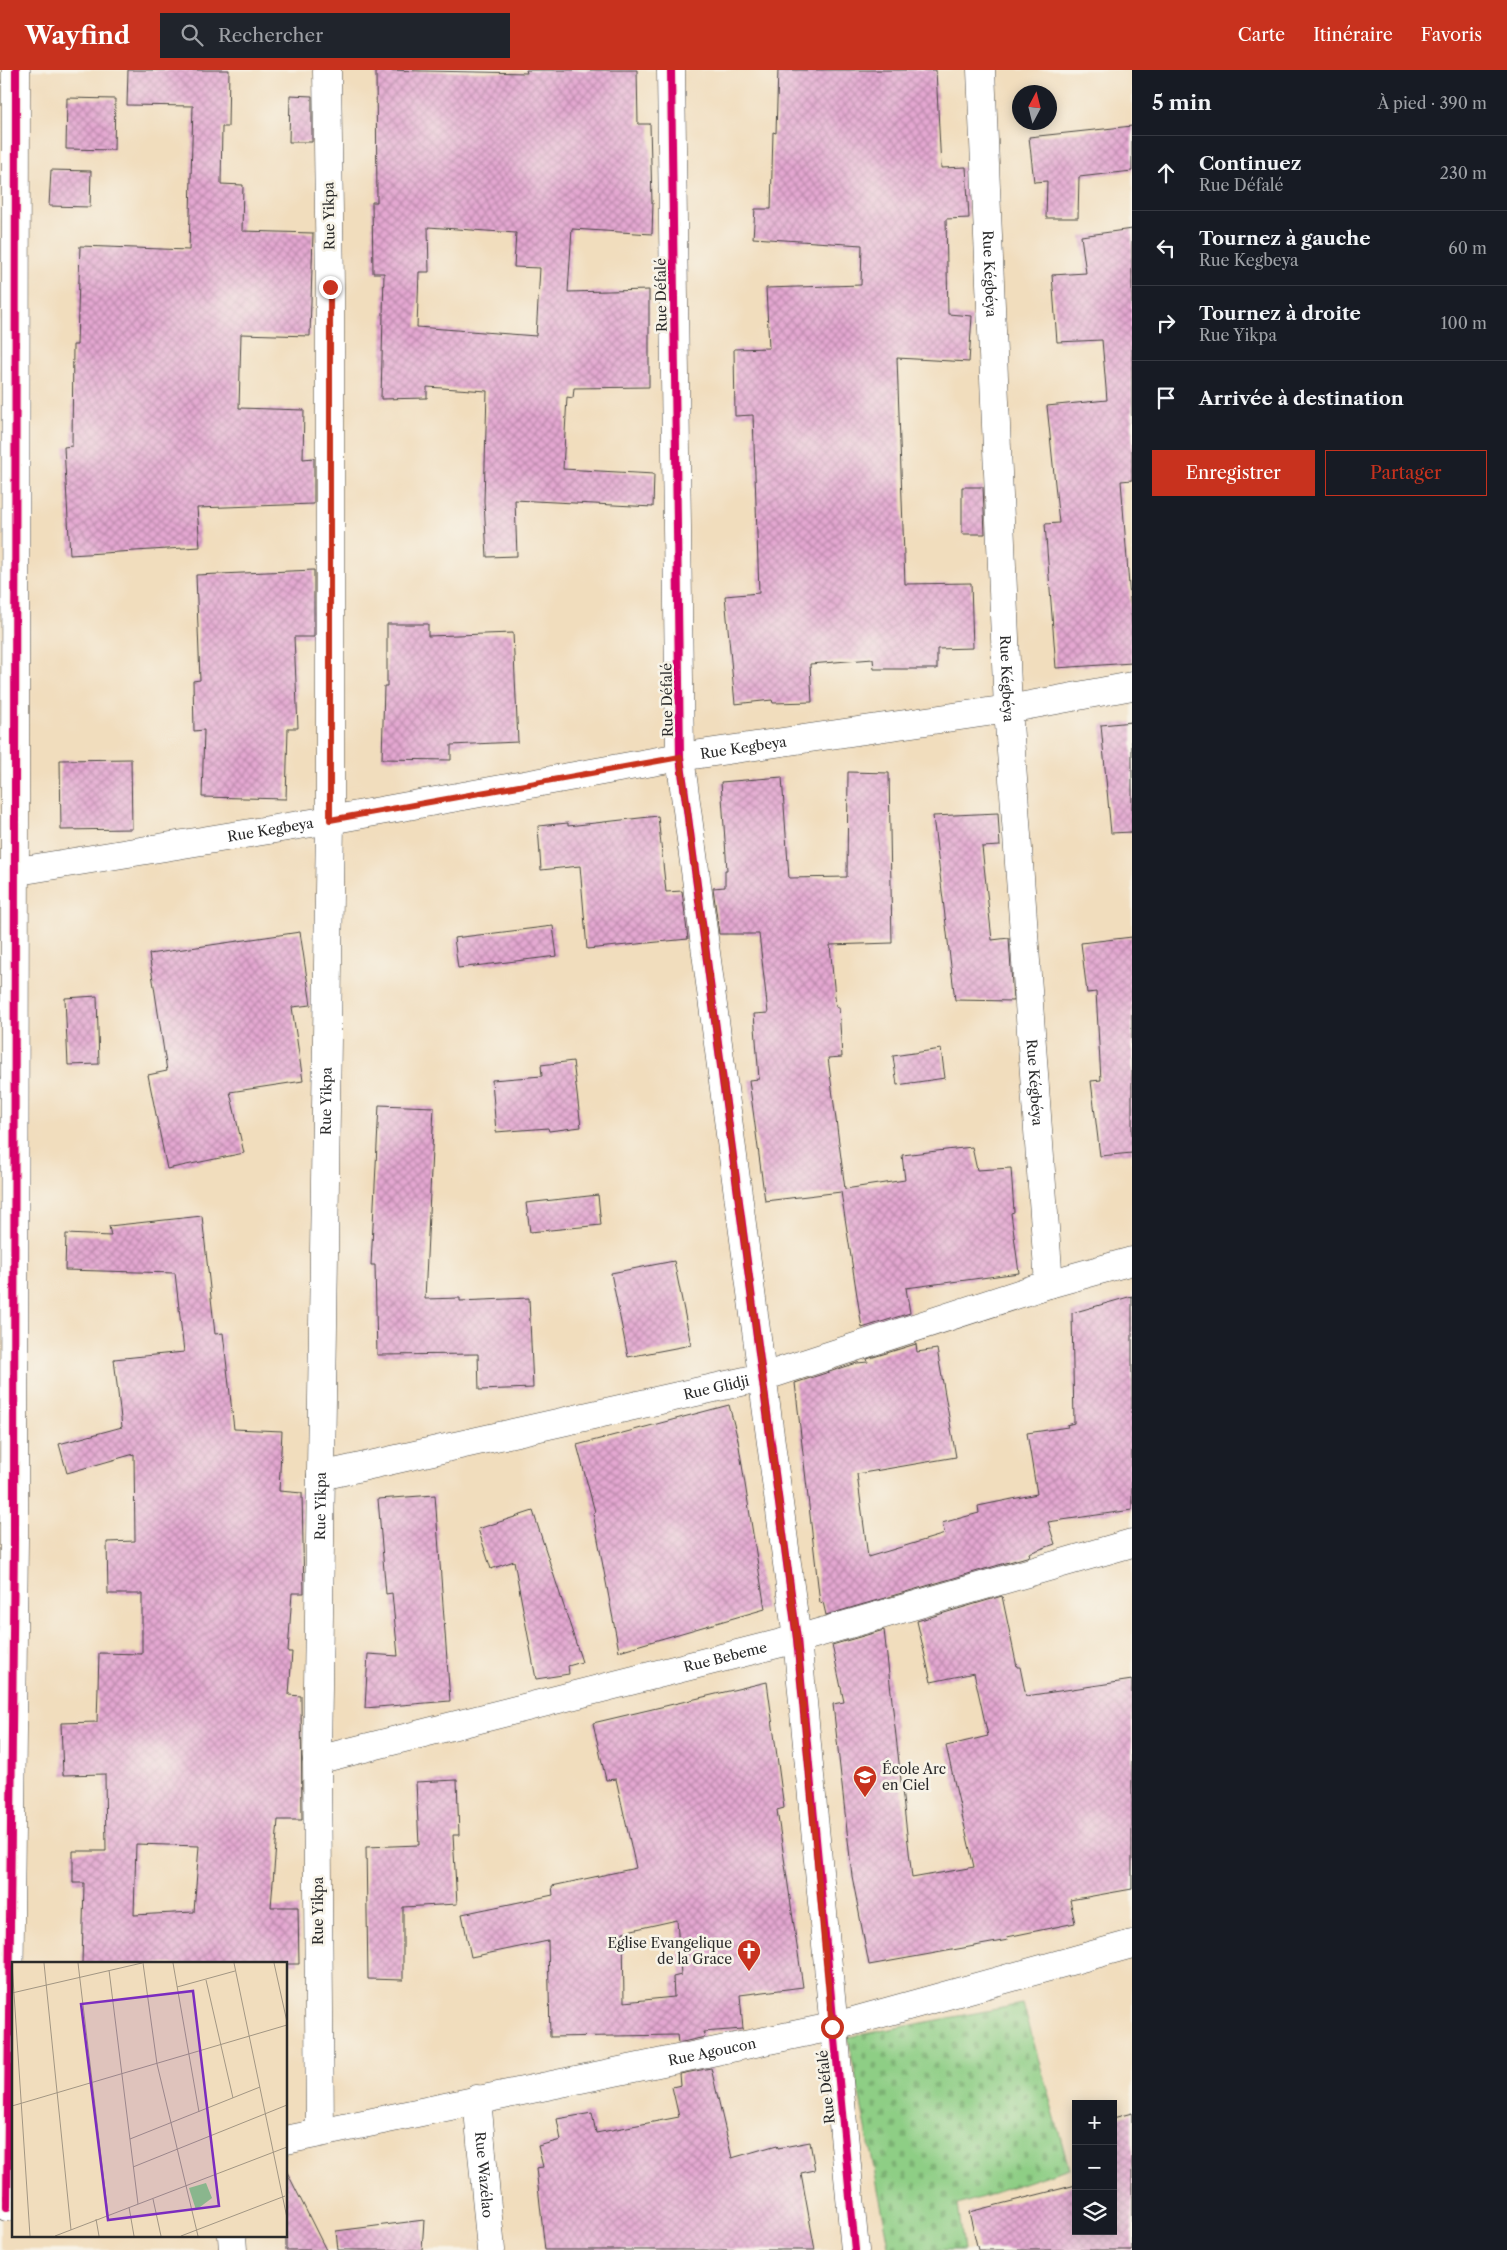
<!DOCTYPE html>
<html lang="fr">
<head>
<meta charset="utf-8">
<style>
	body { margin:0; font-family:"Libre Caslon Text",serif; background:#20242c; color:#f1f3f6 }
	.controls { position:absolute; right:15px; bottom:15px; display:grid; overflow:hidden; border-radius:0px; box-shadow:0 2px 12px #0003 }
	.controls button { width:45px; height:45px; display:grid; place-items:center; padding:0; border:0; border-bottom:1px solid #363941; background:#171b24; color:#f1f3f6; font:25px sans-serif }
	.compass { position:absolute; left:1012px; top:15px; width:45px; height:45px; border-radius:50%; background:#171b24; box-shadow:0 2px 12px #0003; rotate:7deg }
	.stop { position:absolute; width:15px; height:15px; margin:-11px; border:4px solid #c8321e; border-radius:50%; background:#fff }
	.stop.end { background:#c8321e; border-color:#fff; box-shadow:0 1px 5px #0008 }
	.list { margin:0; padding:0; list-style:none }
	h2 { display:flex; justify-content:space-between; align-items:center; height:65px; margin:0; padding:0 20px; font-size:21px }
	h2 small { font-size:16px; font-weight:400; color:#9ea1a6 }
	.list li { display:grid; grid-template-columns:32px 1fr auto; gap:15px; align-items:center; box-sizing:border-box; height:75px; padding:0 20px; border-top:1px solid #363941 }
	.list b { display:block; font-size:19px; white-space:nowrap }
	.list p { margin:0; font-size:16px; white-space:nowrap; color:#9ea1a6 }
	.list em { font-size:16px; font-style:normal; color:#9ea1a6 }
	.actions { display:flex; gap:10px; padding:15px 20px }
	.actions a { flex:1; padding:11px 0; border:1px solid #c8321e; border-radius:0px; text-align:center; font-size:18px; color:#c8321e }
	.actions .main { background:#c8321e; color:#fff }
	.icon { flex:none; width:28px; height:28px; fill:none; stroke:currentColor; stroke-width:2; stroke-linecap:round; stroke-linejoin:round }
	.map { position:relative; flex:none; width:1132px; height:2180px; overflow:hidden }
	header { display:flex; align-items:center; gap:30px; box-sizing:border-box; height:70px; padding:0 25px; background:#c8321e; color:#fff }
	header strong { font-size:24px }
	nav { display:flex; gap:28px; margin-inline-start:auto; font-size:18px }
	.search { width:350px; height:45px; background:#20242c; display:flex; align-items:center; gap:12px; box-sizing:border-box; padding:0 18px; border-radius:0px; color:#9ea1a6; font-size:19px }
	main { display:flex }
	aside { flex:1; background:#171b24 }
	.map>svg:first-child { display:block }
	.cemetery { fill:url(#cemetery-stones); stroke:#5c7c58 }
	.building { fill:url(#building-cross-hatch); fill-rule:evenodd }
	.lines { fill:none; stroke-linecap:round; stroke-linejoin:round }
	.minor-casing { stroke:#494641; stroke-width:29 }
	.minor { stroke:#fff; stroke-width:28 }
	.cycleway-casing { stroke:#f7f3e8; stroke-width:11 }
	.cycleway { stroke:#d6006c; stroke-width:8 }
	.route { stroke:#c8321e; stroke-width:6 }
	.labels { text-anchor:middle; stroke-width:5; stroke-linejoin:round; paint-order:stroke }
	.street-label { font-size:14px; fill:#2b2b2b; stroke:#f7f3e8 }
	.poi-label { font-size:14px; fill:#2b2b2b; stroke:#f7f3e8; text-anchor:start }
	.inset-road { fill:none; stroke:#a29683; stroke-width:1 }
	.view { fill:#7b2cbf; fill-opacity:0.15; stroke:#7b2cbf; stroke-width:2.5 }
	.inset-edge { fill:none; stroke:#2b2b2b; stroke-width:2.5 }
</style>
</head>
<body>
<header>
<strong>Wayfind</strong>
<div class="search"><svg class="icon" aria-label="search" viewBox="0 0 24 24"><circle cx="10" cy="10" r="6"/><path d="M15 15l6 6"/></svg>Rechercher</div>
<nav><a>Carte</a><a>Itinéraire</a><a>Favoris</a></nav>
</header>
<main>
<div class="map">
<svg width="1132" height="2180" viewBox="0 0 1132 2180">
	<defs>
		<pattern id="cemetery-stones" width="16" height="16" patternUnits="userSpaceOnUse" patternTransform="scale(1.25)"><rect width="16" height="16" fill="#8ece85"/><path d="M2 7V4a2 2 0 0 1 4 0v3zM10 15v-3a2 2 0 0 1 4 0v3z" fill="#7bb173"/></pattern>
		<pattern id="building-cross-hatch" width="8" height="8" patternUnits="userSpaceOnUse" patternTransform="scale(1.25)"><rect width="8" height="8" fill="#e4a7d1"/><path d="M0 0l8 8M0 8l8-8" fill="none" stroke="#b988aa"/></pattern>
	</defs>
	<rect width="100%" height="100%" fill="#f7f3e8"/>
	<filter id="ink" filterUnits="userSpaceOnUse"><feTurbulence type="fractalNoise" baseFrequency=".02" numOctaves="2"/><feDisplacementMap in="SourceGraphic" scale="10" xChannelSelector="R" yChannelSelector="G"/><feConvolveMatrix kernelMatrix="1 2 1 2 8 2 1 2 1" color-interpolation-filters="sRGB"/></filter>
	<filter id="wash" filterUnits="userSpaceOnUse"><feTurbulence type="fractalNoise" baseFrequency=".0096" numOctaves="4" result="noise"/><feDisplacementMap in="SourceGraphic" scale="20" xChannelSelector="R" yChannelSelector="G"/><feGaussianBlur stdDeviation="1.12" result="paint"/><feColorMatrix in="noise" values="0 0 0 0 0 0 0 0 0 0 0 0 0 0 0 0 0 1.4 0 .05"/><feComposite in="paint" operator="in"/></filter>
	<g filter="url(#wash)">
		<rect width="100%" height="100%" fill="#f1ddbd"/>
		<polygon class="cemetery" points="1023,1934 1069,2098 958,2135 964,2180 890,2180 848,1967"/>
		<g id="blocks">
			<g class="building">
				<polygon points="128,0 229,0 228,57 222,57 221,114 243,115 242,161 313,163 310,266 241,264 239,338 304,340 303,389 314,388 314,434 197,438 200,477 70,485 64,377 72,376 73,275 77,275 80,176 189,180 193,36 127,35"/>
				<path d="M376 0 527 3 526 0H637L638 54H650L652 133H653L652 164 572 159 568 222 649 220V317L574 318 573 328 567 327 563 399 654 404 653 437 515 430 517 486 487 487 484 431 487 321 427 317V328L381 329 384 203H373L372 132H377ZM428 157 516 163 514 197 540 198 536 266 417 257 419 202H429Z"/>
				<polygon points="778,0 936,0 941,98 966,97 969,148 946,149 948,244 972,246 969,292 897,288 905,514 971,513 973,578 937,579 937,599 874,599 873,589 810,594 812,632 773,633 772,630 735,634 725,526 759,523 753,345 735,346 734,279 769,278 766,218 861,215 862,175 753,168 755,139 771,139 773,62 776,63"/>
				<polygon points="290,25 312,26 312,72 289,72"/>
				<polygon points="67,28 115,29 114,80 66,79"/>
				<polygon points="1132,56 1132,101 1079,107 1078,148 1046,148 1047,111 1034,112 1029,67"/>
				<polygon points="51,100 91,101 90,137 49,136"/>
				<polygon points="1132,159 1132,410 1121,411 1132,555 1132,593 1056,598 1045,454 1059,453 1047,336 1107,330 1102,270 1057,272 1052,205 1086,203 1081,166"/>
				<polygon points="962,417 983,417 985,464 962,464"/>
				<polygon points="314,500 314,567 294,567 298,658 288,658 286,729 202,727 204,660 194,661 193,611 200,610 196,505"/>
				<polygon points="387,554 428,554 428,566 513,563 518,672 451,675 451,690 382,689 384,616 387,616"/>
				<polygon points="1132,652 1132,762 1111,763 1101,655"/>
				<polygon points="131,689 132,759 61,760 60,690"/>
				<polygon points="848,702 889,703 892,873 830,875 836,937 839,937 842,987 828,988 845,1119 905,1110 902,1085 972,1077 977,1100 1011,1098 1014,1142 1011,1143 1019,1203 906,1218 910,1243 862,1258 841,1122 765,1131 749,1010 759,1009 754,944 768,943 759,864 719,864 713,818 725,817 725,800 727,800 721,712 782,707 789,808 847,807"/>
				<polygon points="998,743 1000,776 982,777 992,870 1009,868 1013,931 955,930 933,746"/>
				<polygon points="658,746 666,822 682,821 688,869 587,879 580,796 541,800 538,756 568,753 568,756"/>
				<polygon points="553,856 557,886 458,898 454,868"/>
				<polygon points="300,862 311,935 292,937 303,1011 230,1022 244,1083 167,1099 148,1005 167,1001 149,884"/>
				<polygon points="1132,867 1132,1083 1100,1086 1091,1011 1101,1010 1096,922 1087,923 1081,873"/>
				<polygon points="97,926 99,994 68,995 65,928"/>
				<polygon points="941,979 945,1008 897,1015 893,986"/>
				<polygon points="573,991 581,1057 549,1061 548,1058 496,1062 492,1010 542,1006 541,995"/>
				<polygon points="379,1035 434,1037 425,1229 460,1228 460,1231 529,1228 533,1318 479,1320 478,1284 377,1285 375,1195 371,1195"/>
				<polygon points="598,1125 601,1155 530,1162 526,1133"/>
				<path d="M202 1146 215 1264 223 1263 234 1359 282 1361 279 1421 302 1423 304 1523H292L288 1582H292L289 1625 301 1626 302 1750H278L271 1837H298L299 1894H82L84 1813H73V1781H106L105 1704 63 1705 61 1653 97 1652 99 1583 142 1584V1524H108L107 1472 135 1471 134 1384 67 1403 59 1374 122 1357 114 1289 184 1282 175 1203 65 1200 66 1164 111 1166 109 1156ZM136 1774 199 1776 194 1842 134 1845Z"/>
				<polygon points="674,1191 691,1275 628,1287 611,1203"/>
				<polygon points="1132,1226 1132,1440 1048,1452 1055,1474 1029,1483 1030,1486 826,1545 823,1532 820,1533 795,1313 857,1293 868,1292 867,1289 916,1274 917,1282 937,1279 956,1387 857,1404 868,1487 945,1464 942,1453 979,1443 978,1436 1037,1424 1027,1363 1068,1357 1067,1355 1074,1353 1072,1243"/>
				<polygon points="729,1335 738,1370 765,1539 619,1581 593,1443 595,1442 577,1375"/>
				<polygon points="435,1425 450,1631 365,1638 368,1584 398,1586 392,1523 386,1524 378,1429"/>
				<polygon points="533,1441 582,1592 568,1596 569,1604 536,1609 514,1491 491,1499 478,1459"/>
				<polygon points="1002,1526 1017,1597 1020,1597 1026,1626 1132,1610 1132,1819 1070,1830 1075,1853 1007,1867 1008,1870 869,1895 852,1806 833,1634 844,1632 832,1575 884,1560 912,1808 974,1797 946,1676 988,1666 974,1603 931,1612 917,1551"/>
				<path d="M767 1612 784 1738 777 1740 803 1917 740 1925 743 1959 703 1962 705 1967 678 1973 677 1965 550 1967 548 1871 471 1887 462 1844 553 1825 552 1816 636 1798 616 1709 606 1710 593 1653ZM677 1850 681 1905 673 1907 674 1927 624 1932 623 1862Z"/>
				<polygon points="457,1710 459,1765 453,1765 457,1834 403,1837 403,1910 368,1909 366,1777 419,1775 416,1712"/>
				<polygon points="711,1998 732,2088 777,2075 778,2078 810,2072 815,2100 801,2103 815,2180 545,2180 536,2098 543,2097 538,2076 561,2070 557,2049 592,2043 596,2063 679,2047 672,2017 681,2015 680,2004"/>
				<polygon points="1132,2043 1132,2180 978,2180 969,2142 1076,2115 1076,2161 1113,2161 1113,2048"/>
				<polygon points="286,2100 326,2180 286,2180"/>
				<polygon points="424,2150 422,2180 338,2180 336,2161"/>
			</g>
		</g>
	</g>
	<g filter="url(#ink)">
		<use href="#blocks" fill-opacity="0" stroke="#494641" stroke-width="1"/>
		<g class="lines">
			<g class="minor-casing">
				<g id="minor">
					<polyline points="671,0 680,687 797,1569 855,2180"/>
					<path id="s1" d="M981 0 1008 639 1049 1214"/>
					<path id="s2" d="M0 804 330 750 680 687 1008 639 1132 616"/>
					<path id="s3" d="M321 1406 763 1307 1049 1214 1132 1191"/>
					<path id="s4" d="M317 1690 797 1569 1132 1473"/>
					<path id="s5" d="M477 2029 491 2180"/>
					<path id="s6" d="M320 2062 317 1690 330 750V217L327 0"/>
					<path id="s7" d="M286 2070 832 1957 1132 1874"/>
					<polyline points="7,2137 14,1469 16,0"/>
					<polyline points="232,2166 233,2180"/>
				</g>
			</g>
			<use href="#minor" class="minor"/>
			<g class="cycleway-casing">
				<g id="cycleway">
					<polyline points="671,0 680,687 797,1569 855,2180"/>
					<polyline points="7,2137 14,1469 16,0"/>
				</g>
			</g>
			<use href="#cycleway" class="cycleway"/>
		</g>
	</g>
	<g class="lines" filter="url(#ink)">
		<polyline class="route" points="330,217 330,750 680,687 797,1569 832,1957"/>
	</g>
	<defs>
		<g id="school-pin" transform="scale(1.25)"><path d="M0 17L-7.5 6A9.5 9.5 0 1 1 7.5 6Z" fill="#c8321e" stroke="#f7f3e8"/><path d="M0-5L7-2L0 1L-7-2ZM-4 1L0 2.5L4 1V4Q0 6-4 4Z" fill="#fff"/></g>
		<g id="church-pin" transform="scale(1.25)"><path d="M0 17L-7.5 6A9.5 9.5 0 1 1 7.5 6Z" fill="#c8321e" stroke="#f7f3e8"/><path d="M-1.2-6h2.4v3.5h3.3v2.4h-3.3V6h-2.4V-.1h-3.3v-2.4h3.3Z" fill="#fff"/></g>
	</defs>
	<g fill-rule="evenodd">
		<use href="#school-pin" x="865" y="1707"/>
		<use href="#church-pin" x="749" y="1881"/>
	</g>
	<g class="labels">
		<g class="street-label">
			<text transform="translate(329 146) rotate(-91)" y="5">Rue Yikpa</text>
			<text dy="5" stroke="none"><textPath href="#s1" startOffset="204">Rue Kégbéya</textPath></text>
			<text transform="translate(661 225) rotate(-91)" y="5">Rue Défalé</text>
			<text dy="5" stroke="none"><textPath href="#s1" startOffset="609">Rue Kégbéya</textPath></text>
			<text transform="translate(667 630) rotate(-91)" y="5">Rue Défalé</text>
			<text dy="5" stroke="none"><textPath href="#s2" startOffset="754">Rue Kegbeya</textPath></text>
			<text dy="5" stroke="none"><textPath href="#s2" startOffset="274">Rue Kegbeya</textPath></text>
			<text dy="5" stroke="none"><textPath href="#s1" startOffset="1014">Rue Kégbéya</textPath></text>
			<text dy="5" stroke="none"><textPath href="#s6" startOffset="1031">Rue Yikpa</textPath></text>
			<text dy="5" stroke="none"><textPath href="#s3" startOffset="405">Rue Glidji</textPath></text>
			<text dy="5" stroke="none"><textPath href="#s6" startOffset="626">Rue Yikpa</textPath></text>
			<text dy="5" stroke="none"><textPath href="#s4" startOffset="421">Rue Bebeme</textPath></text>
			<text transform="translate(318 1841) rotate(-90)" y="5">Rue Yikpa</text>
			<text dy="5" stroke="none"><textPath href="#s7" startOffset="435">Rue Agoucon</textPath></text>
			<text transform="translate(826 2017) rotate(-96)" y="5">Rue Défalé</text>
			<text dy="5" stroke="none"><textPath href="#s5" startOffset="76">Rue Wazélao</textPath></text>
		</g>
		<g class="poi-label">
			<text x="882" y="1704">École Arc<tspan x="882" dy="16">en Ciel</tspan></text>
			<text x="732" y="1878" text-anchor="end">Eglise Evangelique<tspan x="732" dy="16">de la Grace</tspan></text>
		</g>
	</g>
	<g transform="translate(12 1892)">
		<rect width="275" height="275" fill="#f1ddbd"/>
		<path d="M194 221 200 236 184 248 177 226Z" fill="#8ece85"/>
		<path class="inset-road" d="M0 1 18 274M32 1 59 268M66 1 96 253M131 1 145 102 186 274M161 1 187 150M222 1 275 256M262 1 275 60M97 8 126 242M194 18 221 136M165 25 223 9M0 31 130 1M0 144 275 63M118 177 248 125M121 205 275 143M141 237 149 274M117 245 122 274M84 257 87 274M43 274 275 185M169 274 273 234"/>
		<path class="view" d="M181 29 207 244 96 258 69 42Z"/>
		<rect width="275" height="275" class="inset-edge"/>
	</g>
</svg>
<div class="controls">
<button>+</button>
<button>−</button>
<button><svg class="icon" aria-label="layers" viewBox="0 0 24 24"><path d="M12 4l9 5-9 5-9-5zM3 14l9 5 9-5"/></svg></button>
</div>
<svg class="compass" viewBox="-18 -18 36 36"><path d="M0-13l5 13h-10z" fill="#e53935"/><path d="M0 13l5-13h-10z" fill="#9ea1a6"/></svg>
<div class="stop" style="left:832px;top:1957px"></div>
<div class="stop end" style="left:330px;top:217px"></div>
</div>
<aside>
<h2>5 min<small>À pied · 390 m</small></h2>
<ul class="list">
<li><svg class="icon" aria-label="ahead" viewBox="0 0 24 24"><path d="M12 20V5M6 11l6-6 6 6"/></svg><div><b>Continuez</b><p>Rue Défalé</p></div><em>230 m</em></li>
<li><svg class="icon" aria-label="left" viewBox="0 0 24 24"><path d="M17 20v-9H6M10 6l-5 5 5 5"/></svg><div><b>Tournez à gauche</b><p>Rue Kegbeya</p></div><em>60 m</em></li>
<li><svg class="icon" aria-label="right" viewBox="0 0 24 24"><path d="M7 20v-9h11M14 6l5 5-5 5"/></svg><div><b>Tournez à droite</b><p>Rue Yikpa</p></div><em>100 m</em></li>
<li><svg class="icon" aria-label="arrive" viewBox="0 0 24 24"><path d="M6 21V4h12l-3 4 3 4H6"/></svg><div><b>Arrivée à destination</b></div></li>
</ul>
<div class="actions"><a class="main">Enregistrer</a><a>Partager</a></div>
</aside>
</main>
</body>
</html>
